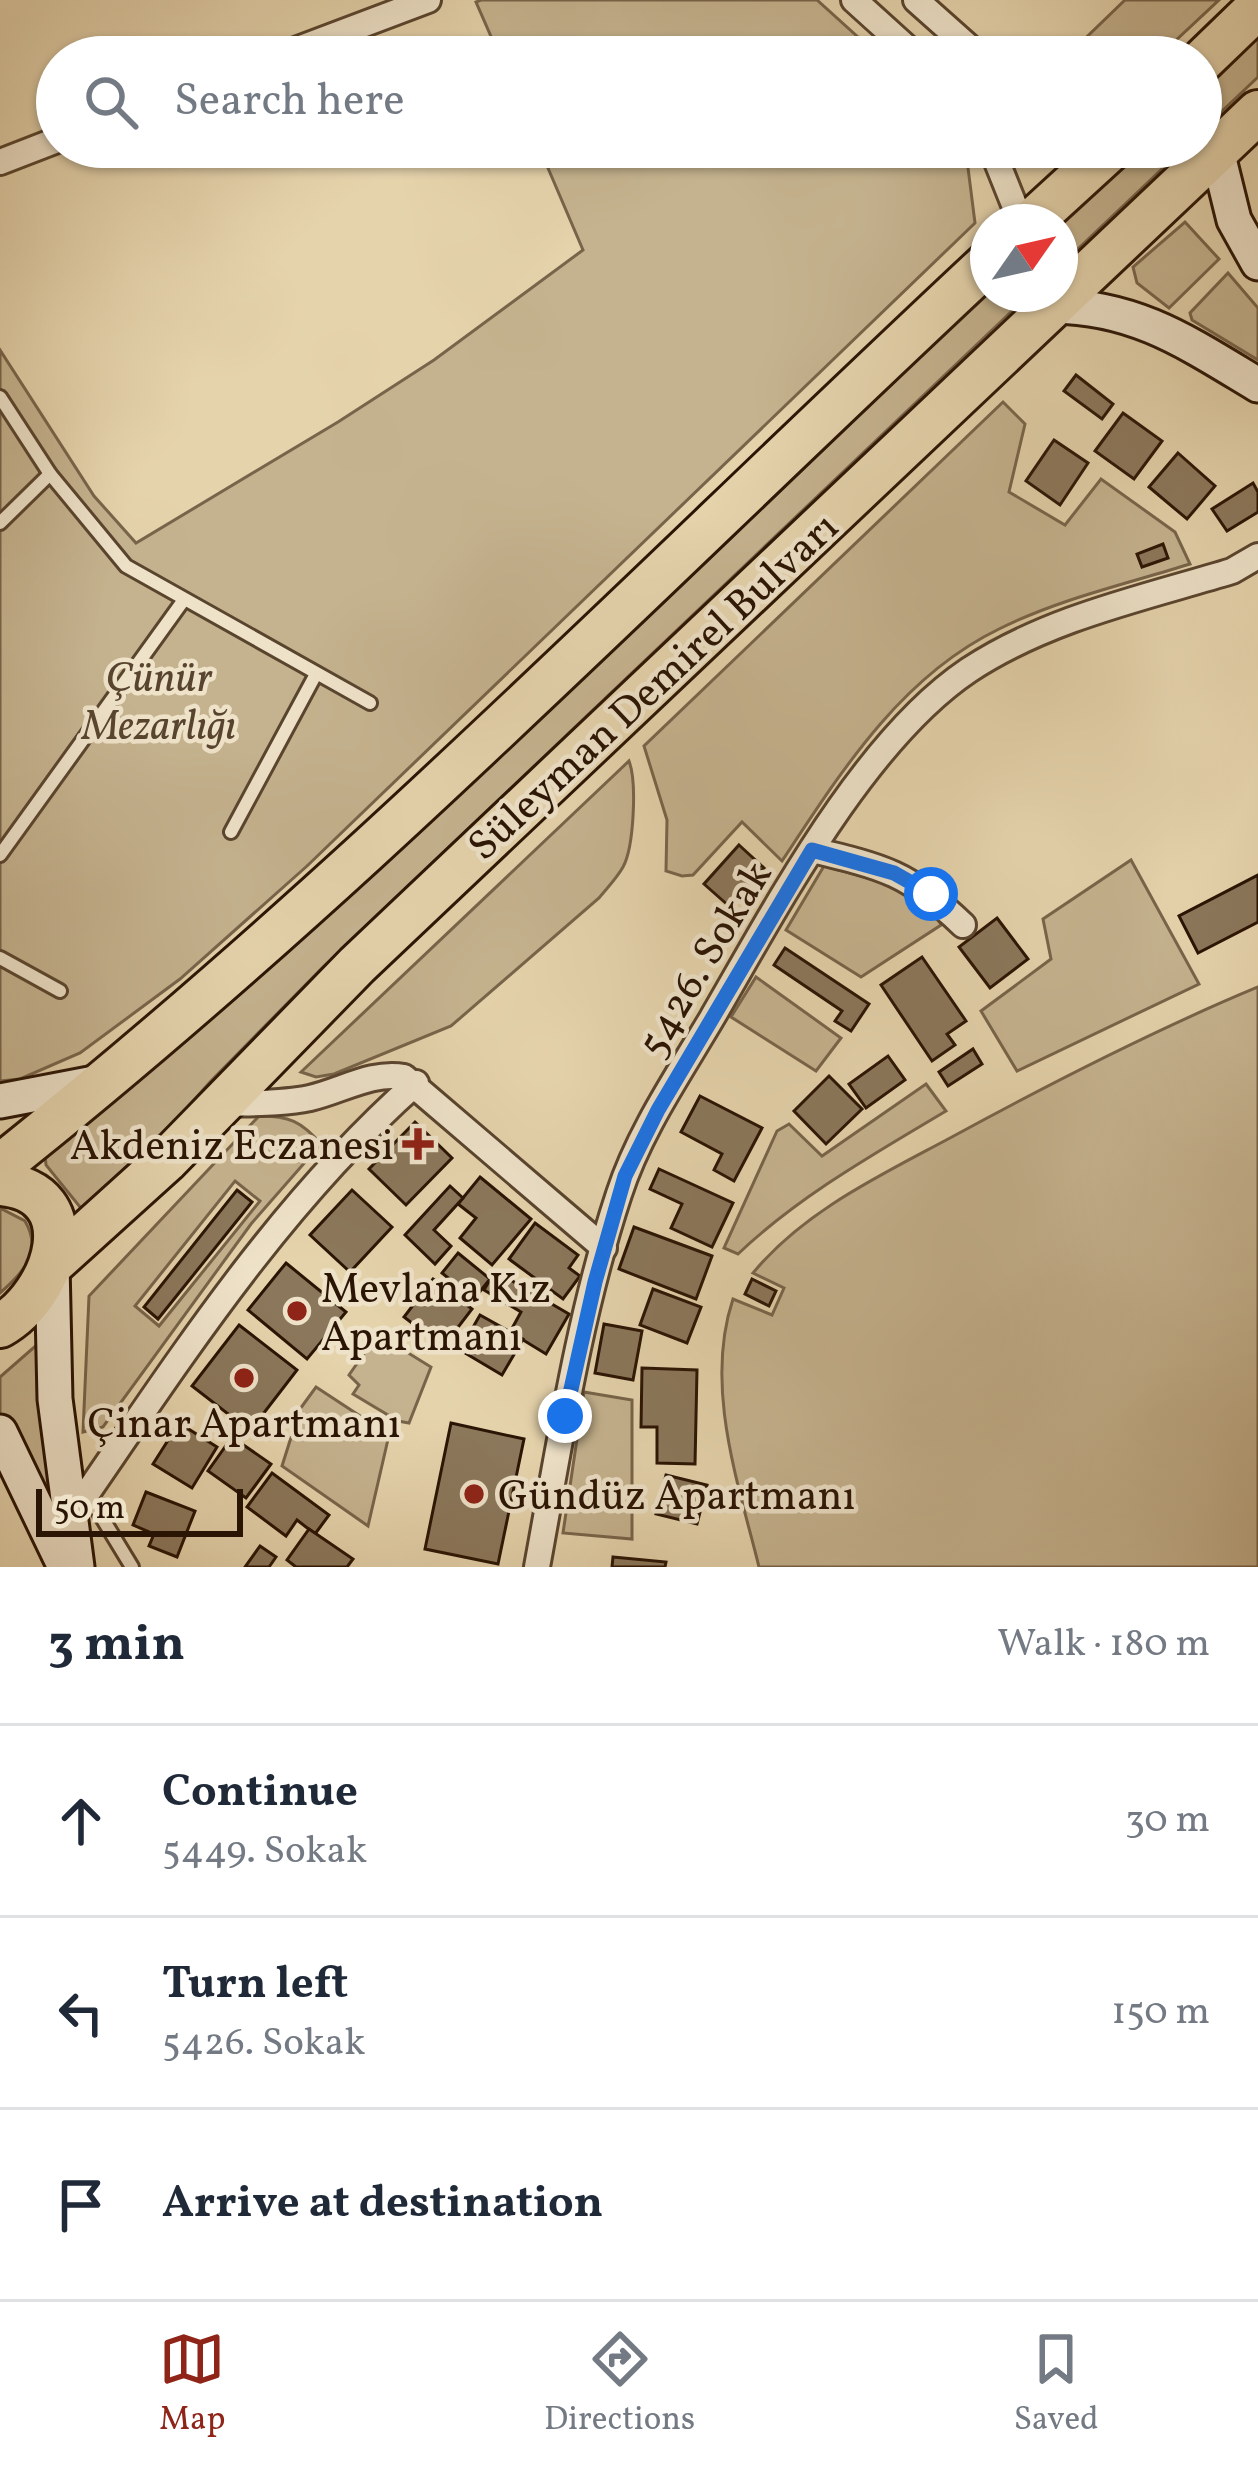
<!DOCTYPE html>
<html lang="en">
<head>
<meta charset="utf-8">
<style>
	body { margin:0; font-family:Vollkorn,serif; background:#f2f2f3; color:#1f2937 }
	.compass { position:absolute; left:970px; top:204px; width:108px; height:108px; border-radius:50%; background:#fff; box-shadow:0 3px 9px #0004; rotate:56deg }
	.scale { position:absolute; left:36px; bottom:30px; width:207px; box-sizing:border-box; padding-left:12px; border:6px solid #2a1404; border-top:0; font-size:33px; line-height:42px; white-space:nowrap; color:#2a1404; -webkit-text-stroke:9px #eee2c9; paint-order:stroke }
	.stop { position:absolute; width:36px; height:36px; margin:-27px; border:9px solid #1a73e8; border-radius:50%; background:#fff }
	.stop.end { background:#1a73e8; border-color:#fff; box-shadow:0 3px 12px #0008 }
	.list { margin:0; padding:0; list-style:none }
	h2 { display:flex; justify-content:space-between; align-items:center; height:156px; margin:0; padding:0 48px; font-size:51px }
	h2 small { font-size:39px; font-weight:400; color:#747a83 }
	.list li { display:grid; grid-template-columns:78px 1fr auto; gap:36px; align-items:center; box-sizing:border-box; height:192px; padding:0 48px; border-top:3px solid #e0e1e3 }
	.list b { display:block; font-size:45px; white-space:nowrap }
	.list p { margin:0; font-size:39px; white-space:nowrap; color:#747a83 }
	.list em { font-size:39px; font-style:normal; color:#747a83 }
	.icon { flex:none; width:66px; height:66px; fill:none; stroke:currentColor; stroke-width:2; stroke-linecap:round; stroke-linejoin:round }
	.map { position:relative; flex:none; width:1258px; height:1567px; overflow:hidden }
	.search { position:absolute; background:#fff; box-shadow:0 3px 9px #0004; left:36px; right:36px; top:36px; height:132px; display:flex; align-items:center; gap:30px; box-sizing:border-box; padding:0 42px; border-radius:66px; color:#747a83; font-size:45px }
	.sheet { height:732px; background:#fff }
	nav { display:flex; justify-content:space-around; align-items:center; box-sizing:border-box; height:168px; border-top:3px solid #e0e1e3; background:#fff; font-size:33px; color:#747a83 }
	nav a { display:grid; justify-items:center; gap:6px }
	nav .on { color:#8f2418 }
	.map>svg:first-child { display:block }
	.green { fill:#c5b38f; stroke:#78644a; stroke-width:3; fill-rule:evenodd }
	.building { fill:#8b775b; stroke:#2a1404; stroke-width:3 }
	.lines { fill:none; stroke-linecap:round; stroke-linejoin:round }
	.lane-casing { stroke:#59442e; stroke-width:18 }
	.street-casing { stroke:#59442e; stroke-width:30 }
	.secondary-casing { stroke:#2a1404; stroke-width:39 }
	.highway-casing { stroke:#2a1404; stroke-width:48 }
	.lane { stroke:#eee2c9; stroke-width:12 }
	.street { stroke:#eee2c9; stroke-width:24 }
	.secondary { stroke:#eee2c9; stroke-width:33 }
	.highway { stroke:#e5d3ac; stroke-width:42 }
	.route { stroke:#1a73e8; stroke-width:15 }
	.poi-dot { fill:#8f2418; stroke:#eee2c9; stroke-width:4.5 }
	.labels { text-anchor:middle; stroke-width:9; stroke-linejoin:round; paint-order:stroke }
	.park-label { font-size:42px; font-style:italic; fill:#58442e; stroke:#eee2c9 }
	.street-label { font-size:42px; fill:#2a1404; stroke:#eee2c9 }
	.poi-label { font-size:42px; fill:#2a1404; stroke:#eee2c9; text-anchor:start }
</style>
</head>
<body>
<div class="map">
<svg width="1258" height="1567" viewBox="0 0 1258 1567">
	<rect width="100%" height="100%" fill="#e5d3ac"/>
	<filter id="stains"><feTurbulence type="fractalNoise" baseFrequency=".00167" numOctaves="4"/><feColorMatrix values="0 0 0 0 .2 0 0 0 0 .09 0 0 0 0 .02 0 0 0 .5 -.17"/></filter>
	<radialGradient id="worn" r=".72"><stop offset=".6" stop-color="#630" stop-opacity="0"/><stop offset="1" stop-color="#630" stop-opacity=".3"/></radialGradient>
	<g class="green">
		<polygon points="481,0 817,0 880,57 500,57 476,2"/>
		<polygon points="1125,0 1219,0 1158,57 1066,57"/>
		<polygon points="1258,33 1258,77 1201,131 1201,89"/>
		<polygon points="539,147 960,147 967,160 975,223 307,866 180,979 80,1053 20,1079 0,1081 0,350 94,496 136,543 338,422 434,360 583,250"/>
		<polygon points="1140,147 1185,147 1060,266 1060,224"/>
		<polygon points="1185,222 1219,259 1169,308 1137,283 1133,267"/>
		<polygon points="1228,273 1258,308 1258,360 1192,320 1190,313"/>
		<path d="M988 292 1030 294 322 968 210 1082 117 1187 84 1211 80 1207 46 1165 45 1155C376 886 680 586 988 292Z"/>
		<path d="M1003 402 1025 424 1009 492 1065 525 1101 479 1175 532 1190 564C1126 584 1059 599 999 629 900 677 841 772 782 861L742 822 693 875 682 876 666 871 667 820 644 746Z"/>
		<path d="M629 761C637 782 634 847 623 867 617 878 607 888 599 898L451 1026 334 1074 316 1077 301 1072Z"/>
		<polygon points="1131,860 1199,984 1017,1071 981,1011 1051,959 1043,919"/>
		<path d="M824 866C857 876 929 889 941 925L861 977 786 930Z"/>
		<polygon points="756,977 841,1038 816,1071 731,1017"/>
		<path d="M1258 987V1567H759C738 1482 704 1386 733 1299L772 1315 784 1288 753 1273C804 1211 881 1175 950 1138 1051 1083 1152 1031 1258 987Z"/>
		<path d="M926 1084 946 1111C874 1154 799 1196 738 1254L724 1248 777 1131 789 1124 822 1156Z"/>
		<path d="M259 1116C289 1116 301 1121 321 1144L251 1224 103 1427 83 1432 89 1296ZM235 1181 260 1201 159 1326 135 1306Z"/>
		<path d="M0 1208 25 1221C43 1252 24 1272 0 1293Z"/>
		<polygon points="375,1338 384,1338 431,1367 409,1423 398,1421 353,1394 359,1385 349,1375"/>
		<polygon points="40,1342 59,1541 0,1414 0,1377"/>
		<polygon points="316,1387 389,1435 368,1526 282,1466 300,1409"/>
		<polygon points="584,1392 632,1400 632,1539 563,1533"/>
	</g>
	<g class="building">
		<polygon points="1076,375 1113,404 1102,419 1064,391"/>
		<polygon points="1123,413 1162,441 1134,479 1095,451"/>
		<polygon points="1054,440 1088,463 1060,505 1026,481"/>
		<polygon points="1178,453 1215,486 1187,519 1149,487"/>
		<polygon points="1253,483 1258,492 1258,512 1227,531 1212,509"/>
		<polygon points="1163,544 1168,558 1142,567 1137,554"/>
		<polygon points="739,845 764,868 730,907 704,884"/>
		<polygon points="1258,875 1258,922 1198,953 1179,916"/>
		<polygon points="997,918 1028,959 990,988 959,947"/>
		<polygon points="785,948 869,1004 851,1031 835,1021 842,1011 774,965"/>
		<polygon points="922,957 966,1021 947,1034 955,1045 932,1061 881,985"/>
		<polygon points="973,1049 982,1064 948,1086 939,1072"/>
		<polygon points="888,1056 905,1080 866,1108 849,1084"/>
		<polygon points="829,1076 862,1109 826,1144 794,1111"/>
		<polygon points="700,1096 762,1128 734,1181 714,1170 722,1154 681,1132"/>
		<polygon points="415,1122 452,1158 406,1205 369,1169"/>
		<polygon points="659,1169 733,1203 712,1247 671,1228 682,1204 650,1189"/>
		<polygon points="480,1177 531,1219 492,1265 460,1238 476,1218 458,1204"/>
		<polygon points="450,1186 463,1198 434,1230 451,1246 435,1264 405,1235"/>
		<polygon points="237,1190 252,1202 158,1319 144,1307"/>
		<polygon points="352,1190 392,1227 350,1272 310,1235"/>
		<polygon points="535,1223 578,1255 569,1268 580,1276 563,1299 509,1259"/>
		<polygon points="634,1227 712,1256 696,1299 619,1269"/>
		<polygon points="458,1253 490,1279 474,1299 442,1273"/>
		<polygon points="286,1263 346,1312 307,1359 248,1310"/>
		<polygon points="495,1271 569,1314 546,1354 510,1332 521,1312 484,1290"/>
		<polygon points="433,1279 472,1309 443,1347 404,1317"/>
		<polygon points="752,1279 776,1291 769,1306 745,1294"/>
		<polygon points="653,1289 701,1307 687,1343 640,1325"/>
		<polygon points="480,1315 523,1339 502,1375 460,1350"/>
		<polygon points="604,1324 642,1331 633,1380 595,1373"/>
		<polygon points="239,1325 297,1370 250,1431 192,1386"/>
		<polygon points="642,1368 697,1370 695,1464 657,1463 657,1427 641,1427"/>
		<polygon points="179,1423 217,1447 192,1488 153,1464"/>
		<polygon points="451,1423 524,1439 498,1564 425,1549"/>
		<polygon points="232,1437 271,1464 246,1498 208,1471"/>
		<polygon points="272,1473 329,1515 315,1534 297,1520 286,1536 247,1507"/>
		<polygon points="666,1475 707,1485 697,1524 656,1514"/>
		<polygon points="146,1492 195,1511 177,1557 149,1546 154,1534 133,1525"/>
		<polygon points="309,1529 353,1559 347,1567 296,1567 287,1560"/>
		<polygon points="260,1546 276,1557 269,1567 245,1567"/>
		<polygon points="613,1557 666,1562 665,1567 612,1567"/>
	</g>
	<g class="lines">
		<g class="lane-casing">
			<g id="lane">
				<polyline points="0,397 50,474 126,566 370,703"/>
				<polyline points="0,523 50,474"/>
				<polyline points="231,832 316,674"/>
				<polyline points="0,855 183,601"/>
				<polyline points="0,958 60,991"/>
				<polyline points="87,1493 132,1567"/>
			</g>
		</g>
		<g class="street-casing">
			<g id="street">
				<polyline points="854,0 917,57"/>
				<polyline points="916,0 980,57"/>
				<polyline points="277,57 428,0"/>
				<polyline points="991,147 1021,222"/>
				<polyline points="0,162 57,140"/>
				<path d="M812 850C884 867 909 873 963 925"/>
				<path d="M223 1104C252 1103 282 1104 310 1098 341 1091 372 1071 404 1077L604 1248"/>
				<path d="M70 1518C176 1365 275 1208 416 1083"/>
				<path d="M537 1567C560 1442 579 1315 619 1194 639 1132 679 1074 712 1018 776 908 863 741 969 670 1048 618 1143 598 1232 571L1258 556"/>
			</g>
		</g>
		<g class="secondary-casing">
			<g id="secondary">
				<polyline points="1217,151 1234,220 1258,263"/>
				<path d="M1053 306C1137 307 1188 343 1258 385"/>
				<polyline points="0,1101 100,1082"/>
				<polyline points="52,1264 55,1399 77,1567"/>
				<polyline points="0,1432 65,1567"/>
			</g>
		</g>
		<g class="highway-casing">
			<g id="highway">
				<polyline points="1201,62 1258,7"/>
				<polyline points="1031,222 1113,147"/>
				<path d="M0 1166C350 888 662 567 988 263"/>
				<path d="M0 1184C89 1192 56 1294 0 1326"/>
				<polyline points="52,1264 166,1161 357,965 1258,112"/>
			</g>
		</g>
		<use href="#lane" class="lane"/>
		<use href="#street" class="street"/>
		<use href="#secondary" class="secondary"/>
		<use href="#highway" class="highway"/>
	</g>
	<g class="lines">
		<polyline class="route" points="565,1416 595,1282 625,1176 658,1110 812,850 894,873 931,894"/>
	</g>
	<g class="poi-dot">
		<path d="M412 1126h12v12h12v12h-12v12h-12v-12h-12v-12h12z"/>
		<circle cx="297" cy="1311" r="12"/>
		<circle cx="244" cy="1378" r="12"/>
		<circle cx="474" cy="1494" r="12"/>
	</g>
	<g class="labels">
		<g class="park-label">
			<text x="159" y="691">Çünür<tspan x="159" dy="48">Mezarlığı</tspan></text>
		</g>
		<g class="street-label">
			<text transform="translate(652 685) rotate(-43)" y="15">Süleyman Demirel Bulvarı</text>
			<text transform="translate(703 958) rotate(-59)" y="15">5426. Sokak</text>
		</g>
		<g class="poi-label">
			<text x="394" y="1159" text-anchor="end">Akdeniz Eczanesi</text>
			<text x="321" y="1302">Mevlana Kız<tspan x="321" dy="48">Apartmanı</tspan></text>
			<text x="244" y="1437" text-anchor="middle">Çinar Apartmanı</text>
			<text x="498" y="1509">Gündüz Apartmanı</text>
		</g>
	</g>
	<rect width="100%" height="100%" filter="url(#stains)"/>
	<rect width="100%" height="100%" fill="url(#worn)"/>
</svg>
<svg class="compass" viewBox="-18 -18 36 36"><path d="M0-13l5 13h-10z" fill="#e53935"/><path d="M0 13l5-13h-10z" fill="#747a83"/></svg>
<div class="scale">50 m</div>
<div class="stop" style="left:931px;top:894px"></div>
<div class="stop end" style="left:565px;top:1416px"></div>
<div class="search"><svg class="icon" aria-label="search" viewBox="0 0 24 24"><circle cx="10" cy="10" r="6"/><path d="M15 15l6 6"/></svg>Search here</div>
</div>
<section class="sheet">
<h2>3 min<small>Walk · 180 m</small></h2>
<ul class="list">
<li><svg class="icon" aria-label="ahead" viewBox="0 0 24 24"><path d="M12 20V5M6 11l6-6 6 6"/></svg><div><b>Continue</b><p>5449. Sokak</p></div><em>30 m</em></li>
<li><svg class="icon" aria-label="left" viewBox="0 0 24 24"><path d="M17 20v-9H6M10 6l-5 5 5 5"/></svg><div><b>Turn left</b><p>5426. Sokak</p></div><em>150 m</em></li>
<li><svg class="icon" aria-label="arrive" viewBox="0 0 24 24"><path d="M6 21V4h12l-3 4 3 4H6"/></svg><div><b>Arrive at destination</b></div></li>
</ul>
</section>
<nav>
<a class="on"><svg class="icon" aria-label="map" viewBox="0 0 24 24"><path d="M3 6l6-2 6 2 6-2v14l-6 2-6-2-6 2zM9 4v14M15 6v14"/></svg>Map</a>
<a><svg class="icon" aria-label="directions" viewBox="0 0 24 24"><path d="M12 3l9 9-9 9-9-9zM9 14v-3h6M13 9l2 2-2 2"/></svg>Directions</a>
<a><svg class="icon" aria-label="saved" viewBox="0 0 24 24"><path d="M7 4h10v16l-5-4-5 4z"/></svg>Saved</a>
</nav>
</body>
</html>
